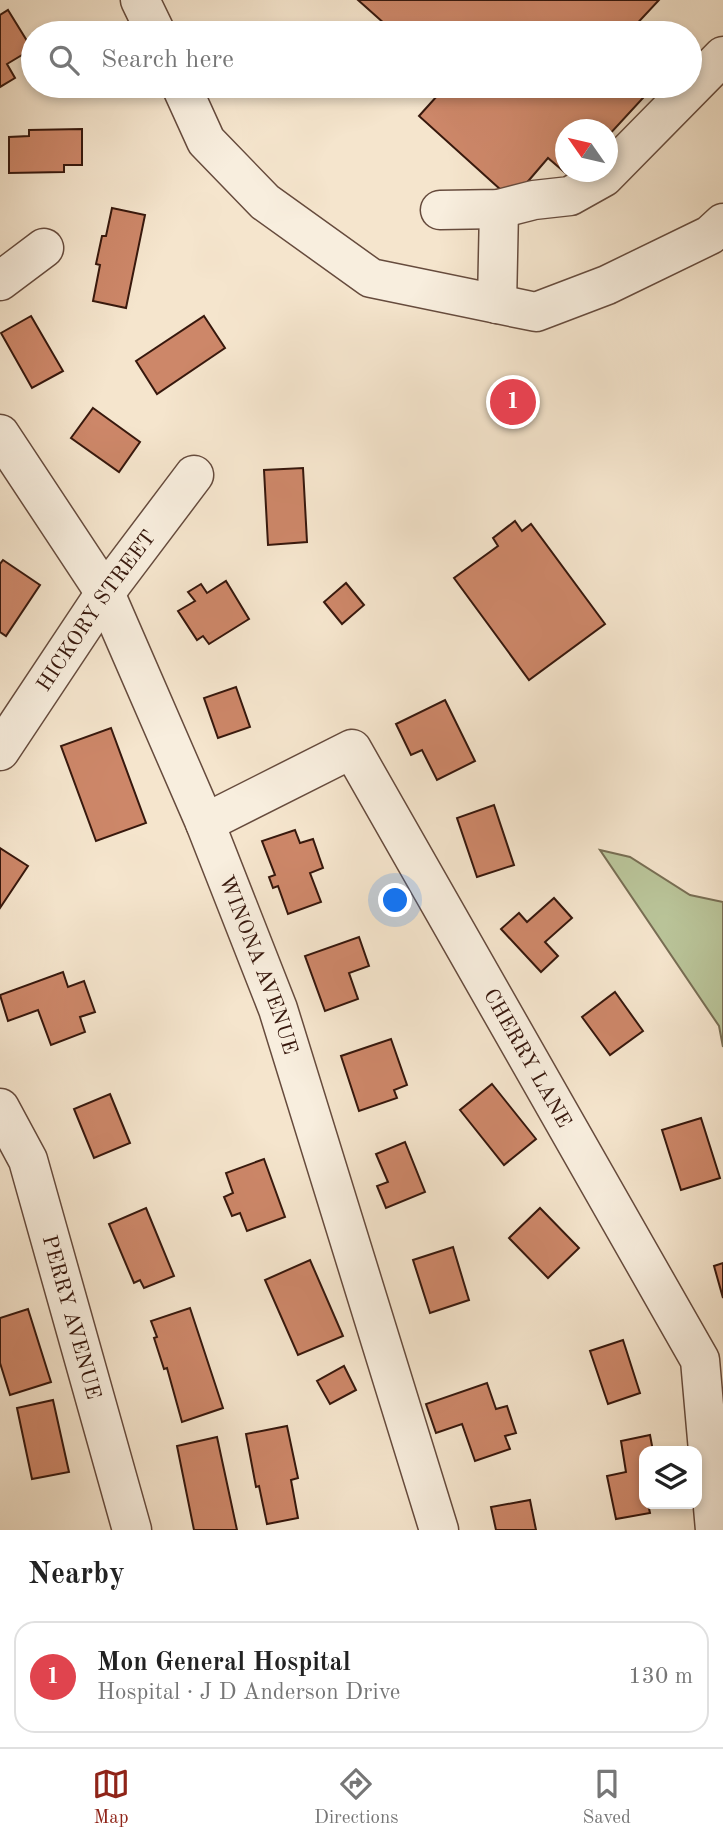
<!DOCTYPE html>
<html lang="en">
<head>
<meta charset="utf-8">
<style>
	body { margin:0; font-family:"Old Standard TT",serif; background:#f6f6f6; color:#222 }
	.controls { position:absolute; right:21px; bottom:21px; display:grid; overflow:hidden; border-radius:14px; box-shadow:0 4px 10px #0003 }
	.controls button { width:63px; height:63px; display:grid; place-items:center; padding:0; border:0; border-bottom:2px solid #e0e0e0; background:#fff; color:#222; font:35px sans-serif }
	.compass { position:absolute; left:555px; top:119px; width:63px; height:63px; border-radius:50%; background:#fff; box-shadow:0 4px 10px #0003; rotate:304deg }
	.you { position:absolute; left:396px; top:901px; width:24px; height:24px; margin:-18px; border:5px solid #fff; border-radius:50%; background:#1a73e8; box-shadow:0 0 0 10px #1a73e833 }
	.badge { display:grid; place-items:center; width:46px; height:46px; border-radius:50%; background:#8f2418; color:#fff; font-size:23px; font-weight:700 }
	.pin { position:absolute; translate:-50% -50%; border:4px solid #fff; box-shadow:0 2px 7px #0006 }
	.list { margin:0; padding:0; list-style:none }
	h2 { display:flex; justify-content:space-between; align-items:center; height:91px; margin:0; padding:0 28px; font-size:30px }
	h2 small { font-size:23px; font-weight:400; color:#767676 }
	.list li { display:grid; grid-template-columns:46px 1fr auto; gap:21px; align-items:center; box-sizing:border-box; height:112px; margin:0 14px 14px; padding:0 14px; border:2px solid #e0e0e0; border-radius:21px }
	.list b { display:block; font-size:26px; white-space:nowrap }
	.list p { margin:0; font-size:23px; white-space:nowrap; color:#767676 }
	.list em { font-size:23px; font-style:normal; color:#767676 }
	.icon { flex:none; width:38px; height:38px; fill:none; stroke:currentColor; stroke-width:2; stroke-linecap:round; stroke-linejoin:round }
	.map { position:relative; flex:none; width:723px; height:1530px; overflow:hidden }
	.search { position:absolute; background:#fff; box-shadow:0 4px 10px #0003; left:21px; right:21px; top:21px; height:77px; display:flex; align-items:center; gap:18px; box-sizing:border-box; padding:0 24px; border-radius:38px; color:#767676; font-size:26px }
	.sheet { height:217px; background:#fff }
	nav { display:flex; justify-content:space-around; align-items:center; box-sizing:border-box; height:98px; border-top:2px solid #e0e0e0; background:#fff; font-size:19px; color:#767676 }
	nav a { display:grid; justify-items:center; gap:4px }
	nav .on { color:#8f2418 }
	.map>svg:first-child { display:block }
	.green { fill:#bac59a; stroke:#786e54; stroke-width:2 }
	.building { fill:#cd8769; stroke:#37180d; stroke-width:2 }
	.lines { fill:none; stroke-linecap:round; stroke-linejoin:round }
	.minor-casing { stroke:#664b3d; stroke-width:41 }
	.minor { stroke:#f8eede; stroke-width:38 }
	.labels { text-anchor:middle; stroke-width:7; stroke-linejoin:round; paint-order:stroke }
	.street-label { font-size:21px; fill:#37180d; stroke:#f8eede }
</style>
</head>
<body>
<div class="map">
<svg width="723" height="1530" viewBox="0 0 723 1530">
	<rect width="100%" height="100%" fill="#f5e5cd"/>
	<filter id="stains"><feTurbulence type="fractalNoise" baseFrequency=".00286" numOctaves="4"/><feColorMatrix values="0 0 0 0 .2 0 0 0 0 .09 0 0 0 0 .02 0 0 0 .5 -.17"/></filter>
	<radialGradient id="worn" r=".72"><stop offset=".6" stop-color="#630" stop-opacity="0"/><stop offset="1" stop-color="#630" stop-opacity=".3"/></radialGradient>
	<polygon class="green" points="600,850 630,857 690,895 723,902 723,1047 719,1026"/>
	<g class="building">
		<polygon points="358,0 659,0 631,30 634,33 395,33"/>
		<polygon points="8,10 32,49 7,64 15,78 0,87 0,15"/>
		<polygon points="446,86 654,86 608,136 608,130 566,130 566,172 575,172 570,177 548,158 512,200 419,116"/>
		<polygon points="82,129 82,165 64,165 64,172 9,173 9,137 29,136 29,130"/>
		<polygon points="112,208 145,215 126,308 93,301 100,265 96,264 102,236 106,236"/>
		<polygon points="31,316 63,371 32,388 1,333"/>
		<polygon points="204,316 225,348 157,394 136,361"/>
		<polygon points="93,408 140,442 119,472 71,438"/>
		<polygon points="303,468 307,542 268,545 264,470"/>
		<polygon points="515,521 522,531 531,524 605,624 529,680 454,578 498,546 493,538"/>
		<polygon points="3,560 40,585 6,636 0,632 0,564"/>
		<polygon points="226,581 249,619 209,644 203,636 197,640 178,611 195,601 188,592 201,584 207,593"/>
		<polygon points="346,583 364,605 342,624 324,602"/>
		<polygon points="236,687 250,727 218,738 204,698"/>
		<polygon points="445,700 475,761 437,780 422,750 411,755 396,724"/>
		<polygon points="111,728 146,823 96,841 61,746"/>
		<polygon points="494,805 514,865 477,877 457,818"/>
		<polygon points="295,830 300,843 313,839 323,868 310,873 321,902 288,914 278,886 273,888 269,877 275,875 262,841"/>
		<polygon points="0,848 28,866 0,908"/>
		<polygon points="554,898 572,918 545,942 558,956 541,972 501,929 519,913 527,922"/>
		<polygon points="359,937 369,966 349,973 358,999 325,1011 305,956"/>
		<polygon points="63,972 68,987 84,981 95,1012 80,1017 85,1032 51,1045 38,1010 8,1021 0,995"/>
		<polygon points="615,992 643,1031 610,1055 582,1017"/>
		<polygon points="391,1039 407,1085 394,1090 397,1098 359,1111 341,1056"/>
		<polygon points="492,1084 536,1139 504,1165 460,1110"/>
		<polygon points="110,1094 130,1143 94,1158 74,1109"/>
		<polygon points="701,1118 720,1178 681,1190 662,1130"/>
		<polygon points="405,1142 425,1192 386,1208 377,1186 388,1182 376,1154"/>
		<polygon points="264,1159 285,1217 247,1231 240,1213 232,1216 224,1197 233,1193 226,1173"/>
		<polygon points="146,1208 174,1276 144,1288 140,1280 134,1283 109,1224"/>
		<polygon points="540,1208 579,1248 548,1278 509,1238"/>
		<polygon points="453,1247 469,1300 430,1313 413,1260"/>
		<polygon points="310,1260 343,1336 298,1355 265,1280"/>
		<polygon points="723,1263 723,1298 714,1266"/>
		<polygon points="190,1308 223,1408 182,1422 167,1368 164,1369 154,1338 157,1337 151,1321"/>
		<polygon points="28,1309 51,1382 10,1395 0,1363 0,1318"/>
		<polygon points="623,1340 640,1393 608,1404 590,1351"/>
		<polygon points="344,1366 356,1390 330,1404 317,1381"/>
		<polygon points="487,1383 496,1409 507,1406 516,1433 505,1436 510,1449 475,1461 462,1424 436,1433 426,1404"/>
		<polygon points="53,1400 69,1472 32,1479 17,1408"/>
		<polygon points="287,1426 298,1478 291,1480 298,1518 267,1524 259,1486 256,1487 246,1434"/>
		<polygon points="650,1435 653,1451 644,1451 644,1504 648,1504 650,1513 616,1519 607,1476 626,1472 621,1441"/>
		<polygon points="217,1437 237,1530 194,1530 177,1446"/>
		<polygon points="530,1500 536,1530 496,1530 491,1507"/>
	</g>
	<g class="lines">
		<g class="minor-casing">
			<g id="minor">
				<polyline points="140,0 156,33"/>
				<polyline points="181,86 206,141 265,202 371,278 536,312 607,285 710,235 723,223"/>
				<polyline points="440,210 499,209 534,200 570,196 604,177 723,56"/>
				<polyline points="0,281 44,248"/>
				<polyline points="497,304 499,209"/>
				<path id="s1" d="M0 434 105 593 205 823 278 1009 439 1530"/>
				<path id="s2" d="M0 751 105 593 194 475"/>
				<path id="s3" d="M205 823 352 749 700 1360 715 1530"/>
				<path id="s4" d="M0 1108 28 1160 132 1530"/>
			</g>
		</g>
		<use href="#minor" class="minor"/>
	</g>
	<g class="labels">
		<g class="street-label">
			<text dy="7" stroke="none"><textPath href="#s2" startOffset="170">HICKORY STREET</textPath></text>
			<text dy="7" stroke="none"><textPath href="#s1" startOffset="593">WINONA AVENUE</textPath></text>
			<text dy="7" stroke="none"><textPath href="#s3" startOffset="520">CHERRY LANE</textPath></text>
			<text dy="7" stroke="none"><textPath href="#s4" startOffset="222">PERRY AVENUE</textPath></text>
		</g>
	</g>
	<rect width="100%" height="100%" filter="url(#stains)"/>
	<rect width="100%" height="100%" fill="url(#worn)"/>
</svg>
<div class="controls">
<button><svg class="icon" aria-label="layers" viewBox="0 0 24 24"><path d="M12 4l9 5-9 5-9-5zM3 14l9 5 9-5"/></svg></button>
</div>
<svg class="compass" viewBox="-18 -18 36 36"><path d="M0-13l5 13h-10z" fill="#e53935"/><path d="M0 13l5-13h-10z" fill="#767676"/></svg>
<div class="you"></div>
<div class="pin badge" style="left:513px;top:402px;background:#e0444e">1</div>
<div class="search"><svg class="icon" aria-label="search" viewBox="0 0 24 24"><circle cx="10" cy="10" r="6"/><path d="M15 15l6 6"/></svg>Search here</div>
</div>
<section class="sheet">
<h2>Nearby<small></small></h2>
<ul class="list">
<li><span class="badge" style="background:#e0444e">1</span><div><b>Mon General Hospital</b><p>Hospital · J D Anderson Drive</p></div><em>130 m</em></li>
</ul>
</section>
<nav>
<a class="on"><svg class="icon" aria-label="map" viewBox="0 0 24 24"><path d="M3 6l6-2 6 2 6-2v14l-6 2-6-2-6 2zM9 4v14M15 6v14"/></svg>Map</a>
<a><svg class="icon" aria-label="directions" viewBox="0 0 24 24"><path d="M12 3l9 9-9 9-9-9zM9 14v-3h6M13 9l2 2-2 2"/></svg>Directions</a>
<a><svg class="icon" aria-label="saved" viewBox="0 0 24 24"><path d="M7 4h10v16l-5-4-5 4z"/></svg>Saved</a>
</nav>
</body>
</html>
